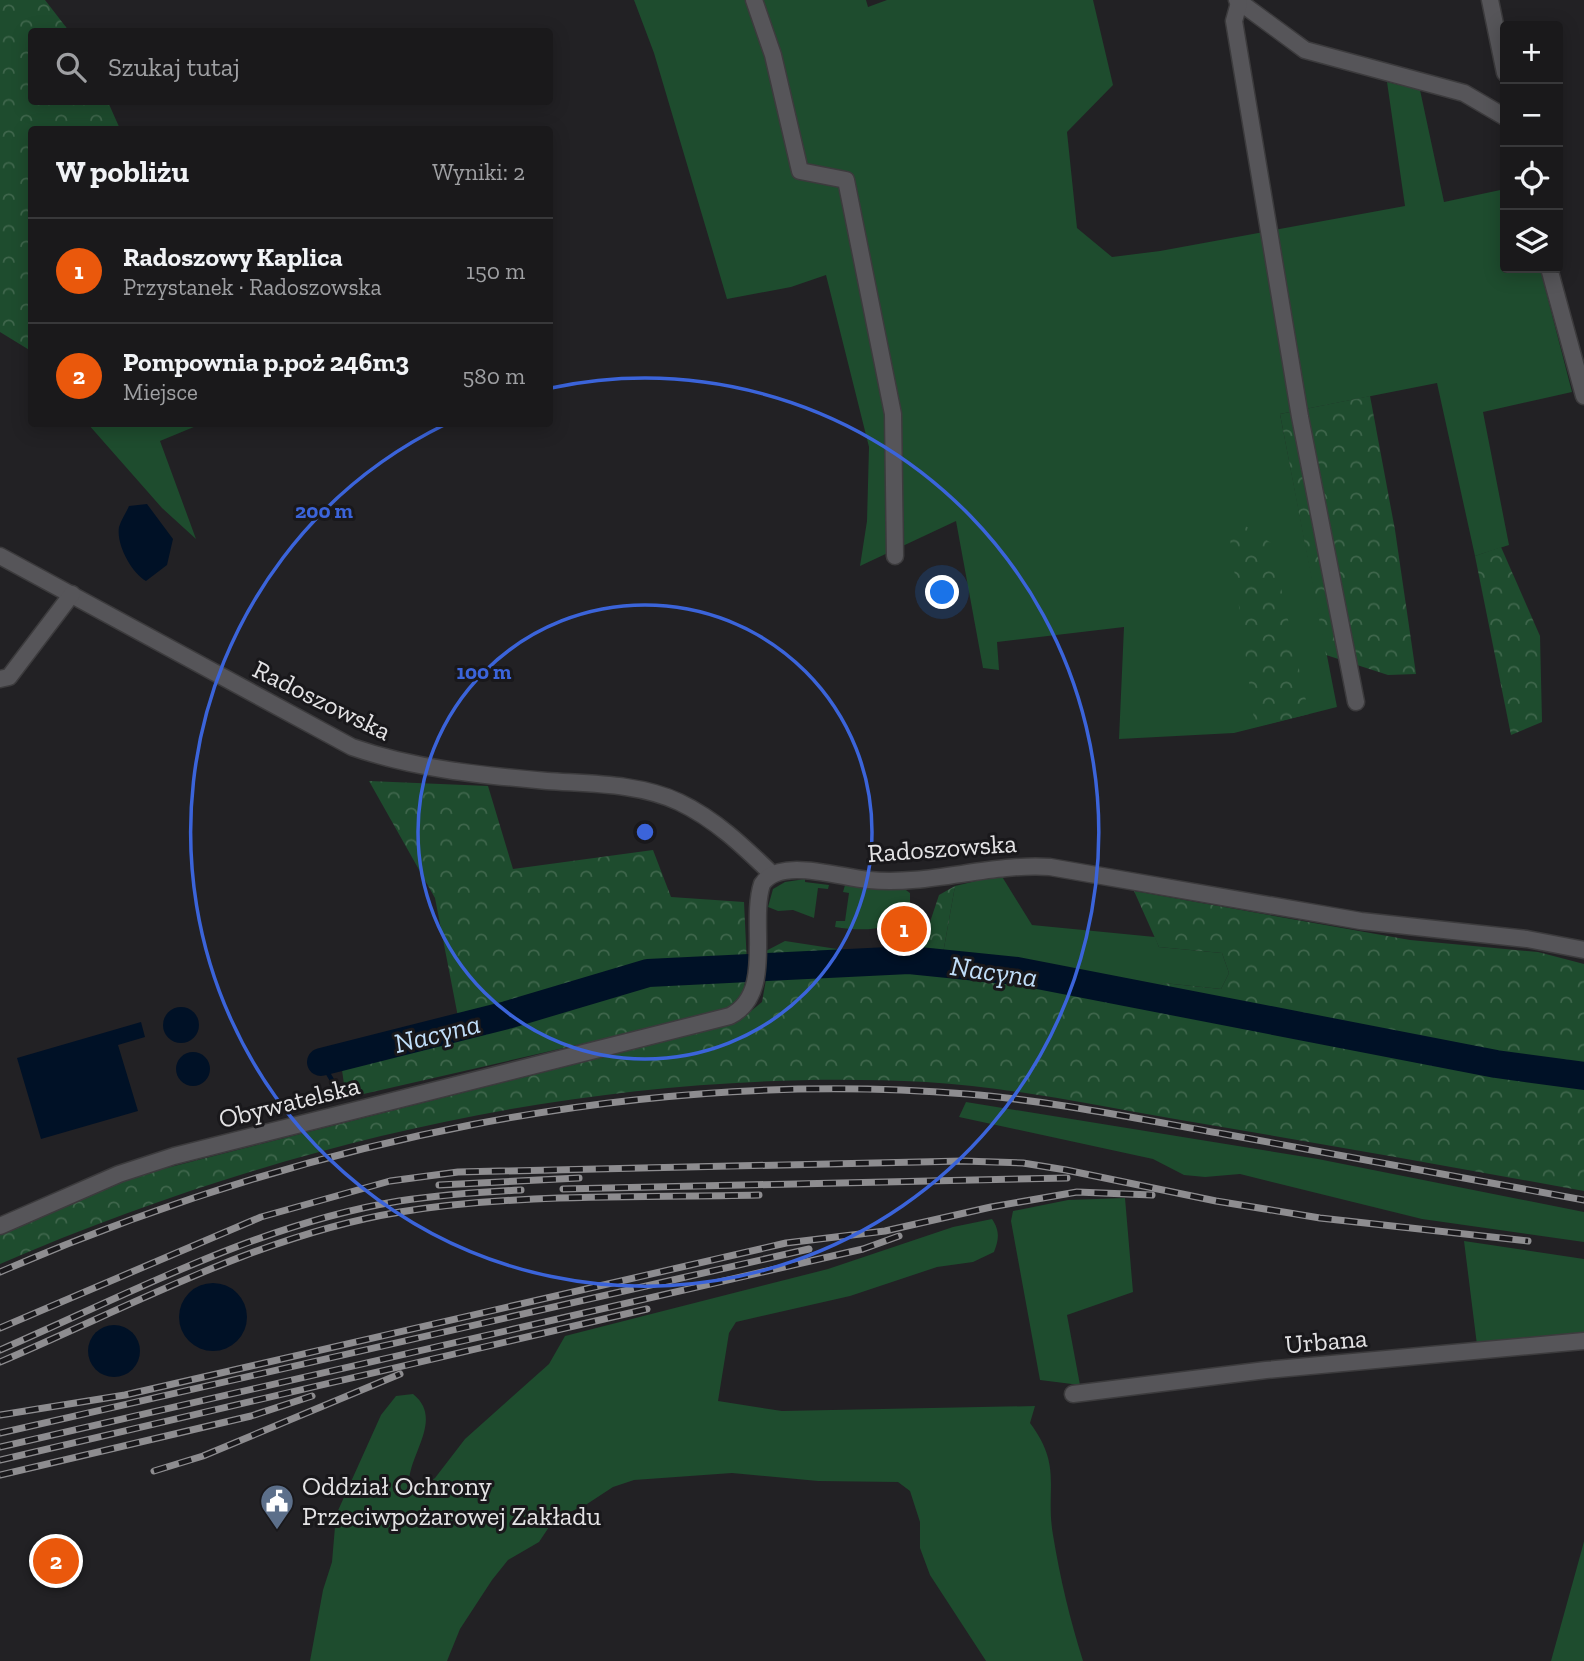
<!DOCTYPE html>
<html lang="pl">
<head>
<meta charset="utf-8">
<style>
	body { margin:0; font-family:"Zilla Slab",serif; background:#272628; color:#f1f3f6 }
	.controls { position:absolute; right:21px; top:21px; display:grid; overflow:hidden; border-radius:7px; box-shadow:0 4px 18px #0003 }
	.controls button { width:63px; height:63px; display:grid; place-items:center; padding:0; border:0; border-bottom:2px solid #38383a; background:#1a191b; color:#f1f3f6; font:35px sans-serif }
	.you { position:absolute; left:943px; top:593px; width:24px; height:24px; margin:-18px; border:5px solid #fff; border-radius:50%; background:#1a73e8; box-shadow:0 0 0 10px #1a73e833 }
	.badge { display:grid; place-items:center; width:46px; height:46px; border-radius:50%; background:#ea580c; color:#fff; font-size:23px; font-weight:700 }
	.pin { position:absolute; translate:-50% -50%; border:4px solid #fff; box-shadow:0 2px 7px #0006 }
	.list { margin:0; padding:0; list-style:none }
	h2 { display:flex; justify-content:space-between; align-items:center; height:91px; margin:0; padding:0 28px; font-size:30px }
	h2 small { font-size:23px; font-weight:400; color:#9fa0a3 }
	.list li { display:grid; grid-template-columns:46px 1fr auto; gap:21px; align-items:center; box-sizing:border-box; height:105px; padding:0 28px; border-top:2px solid #38383a }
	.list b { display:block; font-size:26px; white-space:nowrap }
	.list p { margin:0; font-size:23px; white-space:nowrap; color:#9fa0a3 }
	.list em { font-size:23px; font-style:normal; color:#9fa0a3 }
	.icon { flex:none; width:38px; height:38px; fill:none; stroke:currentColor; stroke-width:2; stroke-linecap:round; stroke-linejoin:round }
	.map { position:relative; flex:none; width:1584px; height:1661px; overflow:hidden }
	.search { position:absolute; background:#1a191b; box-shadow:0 4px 18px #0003; left:28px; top:28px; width:525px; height:77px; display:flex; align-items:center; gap:18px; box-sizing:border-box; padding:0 24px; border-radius:7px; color:#9fa0a3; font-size:26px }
	.panel { position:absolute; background:#1a191b; box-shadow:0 4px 18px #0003; left:28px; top:126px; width:525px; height:301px; border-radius:7px }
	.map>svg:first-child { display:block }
	.green { fill:#1e4c2e }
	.forest { fill:url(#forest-crowns) }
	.water { fill:#001126 }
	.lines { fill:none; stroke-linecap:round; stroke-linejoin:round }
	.stream { stroke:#001126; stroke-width:4.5 }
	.river { stroke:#001126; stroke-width:28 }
	.minor-casing { stroke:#3c3b3d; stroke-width:19 }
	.minor { stroke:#565559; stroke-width:16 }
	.rail-casing { stroke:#8e8d90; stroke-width:7 }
	.rail { stroke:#19181b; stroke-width:4.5; stroke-dasharray:13; stroke-linecap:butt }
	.ring { fill:none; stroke:#3b64da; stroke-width:3.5 }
	.labels { text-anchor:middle; stroke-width:6; stroke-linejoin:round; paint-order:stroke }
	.street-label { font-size:26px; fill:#e4e3e5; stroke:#19181b }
	.poi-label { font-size:26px; fill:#e4e3e5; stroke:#19181b; text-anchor:start }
	.water-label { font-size:28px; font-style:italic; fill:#c1def9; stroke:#19181b }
	.centre { fill:#3b64da; stroke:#19181b; stroke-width:3.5 }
	.ring-label { font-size:21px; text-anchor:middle; font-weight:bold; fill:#3b64da; stroke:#19181b; stroke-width:6; stroke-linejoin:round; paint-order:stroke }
</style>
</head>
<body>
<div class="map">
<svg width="1584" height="1661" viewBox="0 0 1584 1661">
	<defs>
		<pattern id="forest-crowns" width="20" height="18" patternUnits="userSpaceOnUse" patternTransform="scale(1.75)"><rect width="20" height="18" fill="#1e4c2e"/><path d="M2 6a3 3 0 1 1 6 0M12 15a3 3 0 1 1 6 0" fill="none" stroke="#3f664c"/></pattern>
	</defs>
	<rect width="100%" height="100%" fill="#222124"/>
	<g class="green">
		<polygon points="634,0 866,0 868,7 887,0 1093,0 1113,85 1067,132 1077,228 1112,257 1160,251 1405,206 1387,82 1420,90 1444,202 1505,189 1505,268 1540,268 1572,392 1483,412 1509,545 1475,556 1437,383 1280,414 1337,707 1234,733 1119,739 1124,627 997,642 999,670 983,668 956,521 860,566 867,521 869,447 826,275 791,287 727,299 654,53"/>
		<polygon points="88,424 201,424 160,441 196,539 162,508"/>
		<polygon points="1001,875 1032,925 1155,937 1159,947 1222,953 1229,973 1221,989 1163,983 1149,991 1024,966 942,959 955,886"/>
		<polygon points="805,879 805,882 829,885 828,889 818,888 814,918 793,910 778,911 768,907 773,889 785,882"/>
		<path d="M845 885 903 888 910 893V913C889 932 861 931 835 927L836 921H845L849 893 843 892Z"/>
		<polygon points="966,1102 1318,1159 1584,1212 1584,1242 1422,1219 1240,1174 1205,1177 1184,1175 1153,1159 959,1117"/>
		<polygon points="1125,1198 1133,1292 1067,1315 1080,1385 1040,1380 1011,1221 1013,1211 1068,1200"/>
		<path d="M992 1219C1000 1231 999 1239 994 1252L973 1262 937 1267 850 1296 736 1322 729 1333 718 1401 782 1411 1035 1406 1030 1423C1063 1467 1045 1488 1053 1535 1060 1578 1070 1620 1083 1661H986L930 1575 920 1548V1522L910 1491 898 1482 818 1481 732 1473 634 1480 613 1487 584 1506 555 1518 539 1542 508 1560 492 1580 460 1629 447 1661H310L323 1590 332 1562 336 1515 381 1415 396 1396 413 1394C447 1421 402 1460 410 1491L425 1486 435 1478 465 1439 549 1364 565 1336 828 1269 953 1227Z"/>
		<polygon points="1464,1241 1584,1259 1584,1332 1477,1345"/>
		<polygon points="1584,1541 1584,1661 1551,1661 1582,1549"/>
	</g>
	<g class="forest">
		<polygon points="0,0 45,0 69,31 32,32 32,102 108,102 120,129 32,130 31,351 0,332"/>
		<polygon points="1370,396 1395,530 1416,674 1388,675 1326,655 1280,414"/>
		<polygon points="1244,525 1271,543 1309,714 1255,727 1229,531"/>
		<polygon points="1501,547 1540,636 1542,722 1511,735 1475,556"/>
		<polygon points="369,781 488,786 513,869 653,850 671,897 744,902 747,965 647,970 508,1011 459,1022 435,898"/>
		<polygon points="955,886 942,959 763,964 762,953 785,941 850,951 904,949 923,943 939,895"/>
		<polygon points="1134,891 1410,940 1538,952 1584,964 1584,1071 1498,1060 1149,991 1163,983 1221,989 1229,973 1222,953 1159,947"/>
		<path d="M909 964 1187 1010 1498 1069 1584 1082V1191C1448 1166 1312 1142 1175 1119 1093 1105 1010 1087 926 1082 610 1066 289 1139 0 1264V1235L135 1176 608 1056 751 1011 762 1002 767 974Z"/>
		<polygon points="746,976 743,993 734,1009 346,1098 341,1063 542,1015 646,980"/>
	</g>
	<g class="water">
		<path d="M147 504 173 539 167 565 146 581C132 573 116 545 119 527 121 520 126 513 129 506Z"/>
		<circle cx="181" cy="1025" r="18"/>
		<polygon points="141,1022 145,1037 118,1045 138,1111 41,1139 17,1058"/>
		<circle cx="193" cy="1069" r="17"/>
		<circle cx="213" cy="1317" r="34"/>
		<circle cx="114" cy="1351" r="26"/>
	</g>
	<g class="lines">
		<polyline class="stream" points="321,1062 335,1085 330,1097"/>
		<polyline class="river" points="321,1062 507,1015 648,973 909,960 1017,971 1496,1064 1584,1076"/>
		<g class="minor-casing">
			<g id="minor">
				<polyline points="754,0 773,55 800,171 846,180 893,414 895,556"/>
				<polyline points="1237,0 1305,50 1464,93 1505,117"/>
				<polyline points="1490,0 1505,73"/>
				<polyline points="1239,3 1234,21 1300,417 1356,702"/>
				<polyline points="1549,268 1584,396"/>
				<path d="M0 556 352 747C415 769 480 775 547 781 589 784 639 783 679 802 715 819 743 846 772 874"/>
				<polyline points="0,679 9,677 72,594"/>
				<path d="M0 1226 119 1174 174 1156 730 1016C775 993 749 924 762 884 780 856 841 878 869 880 929 886 989 863 1050 867L1361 921 1527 939 1584 950"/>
				<polyline points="1073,1394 1266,1370 1584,1341"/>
			</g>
		</g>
		<use href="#minor" class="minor"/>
		<g class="rail-casing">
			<g id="rail">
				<polyline points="439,1185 579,1178"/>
				<polyline points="563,1189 1067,1178"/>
				<path d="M0 1272C301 1142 638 1068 967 1094 1053 1101 1139 1119 1224 1134 1344 1156 1464 1178 1584 1200"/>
				<polyline points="0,1328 261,1217 390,1181 458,1172 963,1161 1023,1163 1066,1170 1216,1201 1320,1218 1528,1241"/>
				<path d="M0 1350C129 1294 259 1224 399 1201 440 1195 480 1192 521 1190"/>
				<path d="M0 1362C129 1307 260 1235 400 1212 517 1193 640 1198 759 1195"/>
				<polyline points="0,1415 125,1395 786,1243 885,1231 991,1207 1077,1192 1152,1195"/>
				<polyline points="0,1433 809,1249"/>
				<polyline points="0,1447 863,1249 899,1236"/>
				<polyline points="0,1460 647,1309"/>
				<polyline points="154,1471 203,1456 400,1374"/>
				<polyline points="0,1475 251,1416 312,1396"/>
			</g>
		</g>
		<use href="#rail" class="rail"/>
	</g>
	<g class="ring">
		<circle cx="645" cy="832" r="227"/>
		<path d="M551 388A454 454 0 1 1 446 424"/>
	</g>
	<defs>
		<g id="civic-pin" transform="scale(1.75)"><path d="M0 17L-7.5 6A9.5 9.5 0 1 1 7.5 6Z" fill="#5c6f8a" stroke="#19181b"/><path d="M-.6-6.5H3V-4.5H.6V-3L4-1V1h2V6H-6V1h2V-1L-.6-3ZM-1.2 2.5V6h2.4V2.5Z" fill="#fff"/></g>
	</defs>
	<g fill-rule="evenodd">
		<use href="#civic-pin" x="277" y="1501"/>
	</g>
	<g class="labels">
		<g class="street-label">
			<text transform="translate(322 700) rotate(26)" y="9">Radoszowska</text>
			<text transform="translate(942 848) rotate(-4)" y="9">Radoszowska</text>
			<text transform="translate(289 1102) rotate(-14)" y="9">Obywatelska</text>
			<text transform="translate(1326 1341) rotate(-5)" y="9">Urbana</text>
		</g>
		<g class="poi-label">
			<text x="302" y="1495">Oddział Ochrony<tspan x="302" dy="30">Przeciwpożarowej Zakładu</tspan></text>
		</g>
		<g class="water-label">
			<text transform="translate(994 971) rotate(8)" y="10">Nacyna</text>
			<text transform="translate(437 1033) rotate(-14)" y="10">Nacyna</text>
		</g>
	</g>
	<circle cx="645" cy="832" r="10" class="centre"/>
	<g class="ring-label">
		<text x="324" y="518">200 m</text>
		<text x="484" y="679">100 m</text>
	</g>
</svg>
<div class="controls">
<button>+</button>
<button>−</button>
<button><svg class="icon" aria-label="locate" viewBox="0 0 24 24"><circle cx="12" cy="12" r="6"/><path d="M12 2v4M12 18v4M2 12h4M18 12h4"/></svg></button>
<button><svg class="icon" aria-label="layers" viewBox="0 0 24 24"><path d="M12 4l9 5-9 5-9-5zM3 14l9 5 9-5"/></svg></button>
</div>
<div class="you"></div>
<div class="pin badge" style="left:904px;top:929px">1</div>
<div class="pin badge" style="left:56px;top:1561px">2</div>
<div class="search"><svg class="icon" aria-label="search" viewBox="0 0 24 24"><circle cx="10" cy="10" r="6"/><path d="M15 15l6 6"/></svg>Szukaj tutaj</div>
<section class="panel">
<h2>W pobliżu<small>Wyniki: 2</small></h2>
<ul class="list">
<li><span class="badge">1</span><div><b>Radoszowy Kaplica</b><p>Przystanek · Radoszowska</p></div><em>150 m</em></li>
<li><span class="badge">2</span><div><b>Pompownia p.poż 246m3</b><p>Miejsce</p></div><em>580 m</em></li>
</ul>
</section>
</div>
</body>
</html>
